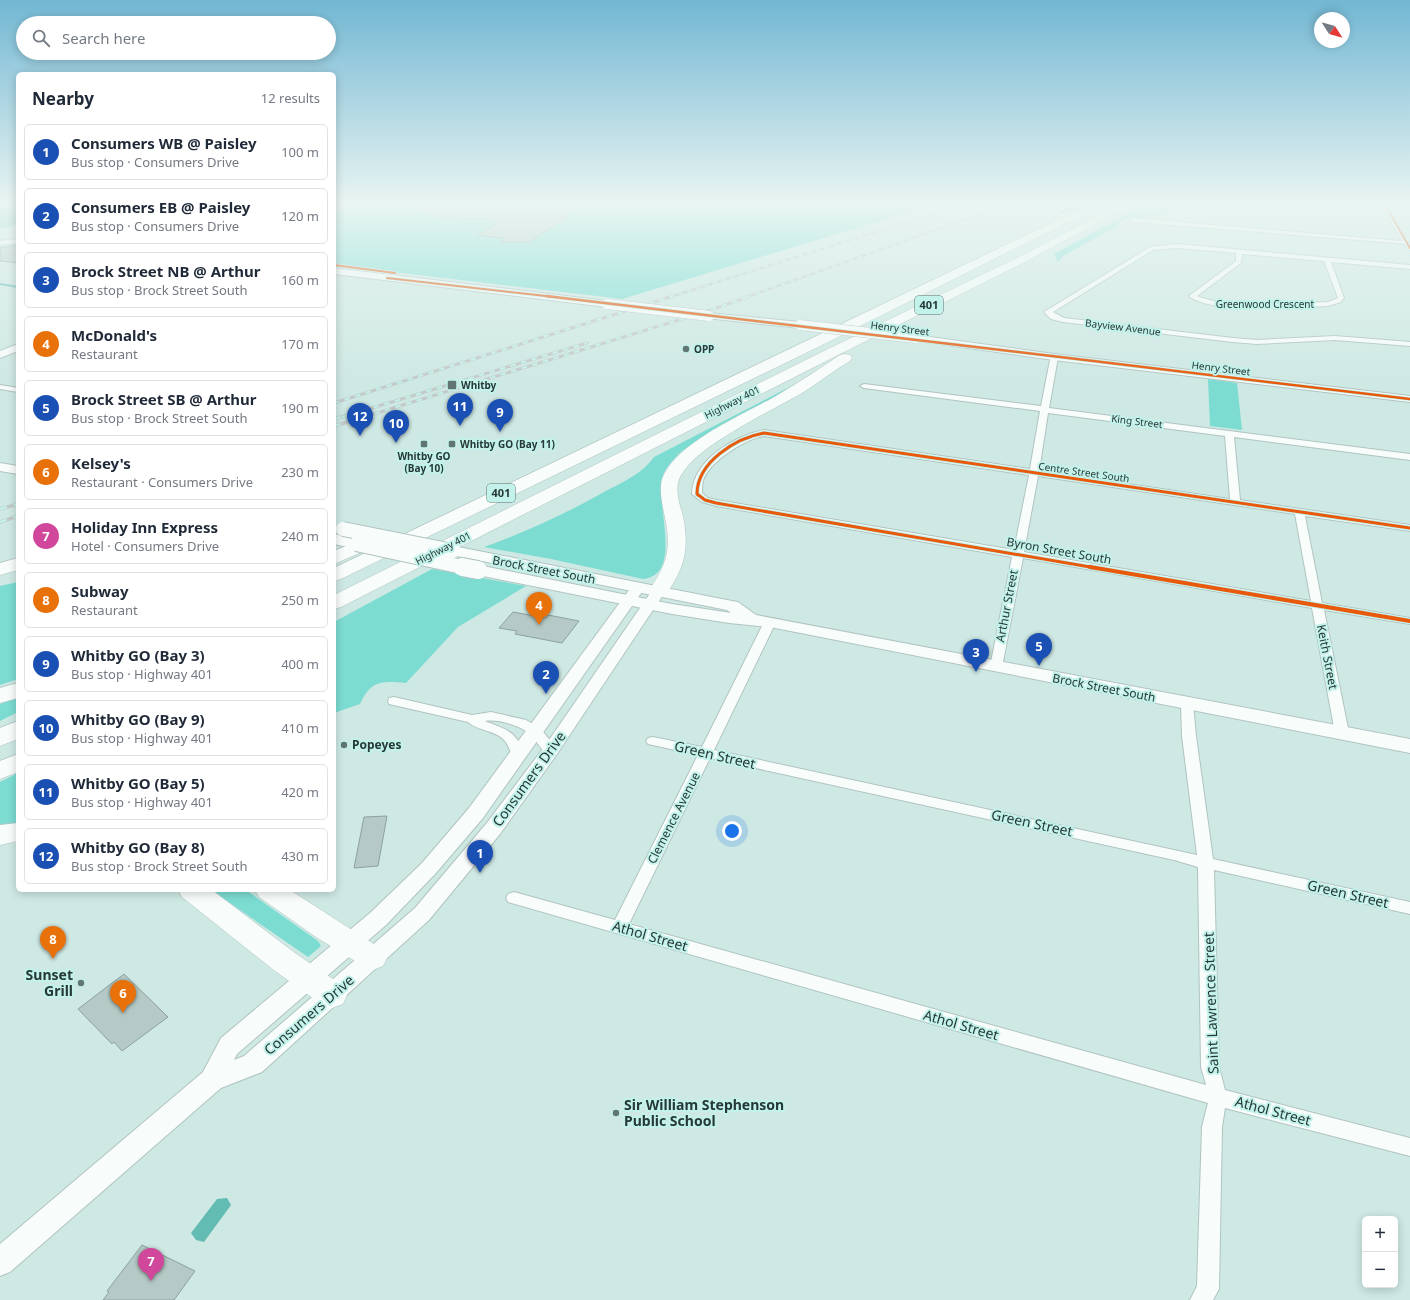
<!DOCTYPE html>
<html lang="en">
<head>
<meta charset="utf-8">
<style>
	body { margin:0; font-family:"Noto Sans",sans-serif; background:#f6f6f7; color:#1f2937 }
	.controls { position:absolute; right:12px; bottom:12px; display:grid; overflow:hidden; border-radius:6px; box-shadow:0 2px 10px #0003 }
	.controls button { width:36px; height:36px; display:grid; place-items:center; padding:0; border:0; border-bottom:1px solid #e0e1e3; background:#fff; color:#1f2937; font:20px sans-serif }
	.compass { position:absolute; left:1314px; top:12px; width:36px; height:36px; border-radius:50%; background:#fff; box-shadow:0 2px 10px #0003; rotate:126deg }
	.you { position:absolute; left:732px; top:831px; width:14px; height:14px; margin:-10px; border:3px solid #fff; border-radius:50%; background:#1a73e8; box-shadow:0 0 0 6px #1a73e833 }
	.badge { display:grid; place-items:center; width:26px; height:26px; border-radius:50%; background:#617673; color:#fff; font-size:13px; font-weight:700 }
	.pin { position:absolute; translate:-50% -33px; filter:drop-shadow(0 1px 2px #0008) }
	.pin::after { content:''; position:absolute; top:21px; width:14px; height:12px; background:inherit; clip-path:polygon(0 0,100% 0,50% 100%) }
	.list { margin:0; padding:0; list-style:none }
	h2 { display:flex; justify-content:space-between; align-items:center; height:52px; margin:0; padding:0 16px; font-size:17px }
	h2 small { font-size:13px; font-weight:400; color:#747a83 }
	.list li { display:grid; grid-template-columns:26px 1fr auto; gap:12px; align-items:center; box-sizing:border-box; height:56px; margin:0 8px 8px; padding:0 8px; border:1px solid #e0e1e3; border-radius:6px }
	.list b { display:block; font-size:15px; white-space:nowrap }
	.list p { margin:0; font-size:13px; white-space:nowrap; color:#747a83 }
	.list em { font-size:13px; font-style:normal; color:#747a83 }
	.icon { flex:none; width:22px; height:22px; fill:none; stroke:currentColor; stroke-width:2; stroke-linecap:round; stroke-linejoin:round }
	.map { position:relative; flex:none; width:1410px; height:1300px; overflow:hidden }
	.search { position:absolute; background:#fff; box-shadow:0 2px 10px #0003; left:16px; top:16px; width:320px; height:44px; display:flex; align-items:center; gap:10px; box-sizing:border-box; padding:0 14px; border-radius:22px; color:#747a83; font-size:15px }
	.panel { position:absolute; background:#fff; box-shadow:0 2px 10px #0003; left:16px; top:72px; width:320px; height:820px; border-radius:6px }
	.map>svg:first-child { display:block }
	.green { fill:#7cdcd2 }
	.water { fill:#62bcb3 }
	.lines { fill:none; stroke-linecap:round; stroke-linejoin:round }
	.stream { stroke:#62bcb3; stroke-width:2 }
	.building { fill:#b5cac6; stroke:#8da19e }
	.minor-casing { stroke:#b0c4c1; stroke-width:2 }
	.tertiary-casing { stroke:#b0c4c1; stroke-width:2 }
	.secondary-casing { stroke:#b0c4c1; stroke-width:2 }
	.primary-casing { stroke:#b0c4c1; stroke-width:2 }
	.motorway-casing { stroke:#b0c4c1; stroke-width:1 }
	.minor { fill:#f8fcfb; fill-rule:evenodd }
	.tertiary { fill:#f8fcfb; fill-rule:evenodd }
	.secondary { fill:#f8fcfb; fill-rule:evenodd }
	.primary { fill:#f8fcfb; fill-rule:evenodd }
	.motorway { fill:#f8fcfb; fill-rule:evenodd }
	.rail-far2-casing { stroke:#c3cac9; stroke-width:2.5 }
	.rail-far1-casing { stroke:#c3cac9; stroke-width:3 }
	.rail-casing { stroke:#c3cac9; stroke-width:3.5 }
	.rail-far2 { stroke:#c3f2eb; stroke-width:1.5; stroke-dasharray:4.5; stroke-linecap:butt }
	.rail-far1 { stroke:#c3f2eb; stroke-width:2; stroke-dasharray:5.5; stroke-linecap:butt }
	.rail { stroke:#c3f2eb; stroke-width:2.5; stroke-dasharray:7; stroke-linecap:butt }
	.secondary-bridge-casing { stroke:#b0c4c1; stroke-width:11; stroke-linecap:butt }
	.primary-bridge-far1-casing { stroke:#b0c4c1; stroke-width:16; stroke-linecap:butt }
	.primary-bridge-casing { stroke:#b0c4c1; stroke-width:20; stroke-linecap:butt }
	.secondary-bridge { stroke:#f8fcfb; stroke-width:10 }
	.primary-bridge-far1 { stroke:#f8fcfb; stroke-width:14 }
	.primary-bridge { stroke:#f8fcfb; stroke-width:18 }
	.cycleway-far3-casing { stroke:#c3f2eb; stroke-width:3.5 }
	.cycleway-far2-casing { stroke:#c3f2eb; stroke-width:4 }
	.cycleway-far1-casing { stroke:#c3f2eb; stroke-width:5 }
	.cycleway-casing { stroke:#c3f2eb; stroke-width:6 }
	.cycleway-far3 { stroke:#e8590c; stroke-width:2 }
	.cycleway-far2 { stroke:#e8590c; stroke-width:2.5 }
	.cycleway-far1 { stroke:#e8590c; stroke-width:3 }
	.cycleway { stroke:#e8590c; stroke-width:4 }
	.poi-dot { fill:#617673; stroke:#c3f2eb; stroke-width:1.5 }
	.labels { text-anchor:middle; stroke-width:4; stroke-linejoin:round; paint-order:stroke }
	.far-street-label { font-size:10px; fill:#263936; stroke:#c3f2eb }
	.far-poi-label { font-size:10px; font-weight:bold; fill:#263936; stroke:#c3f2eb; text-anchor:start }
	.shield { fill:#c3f2eb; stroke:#55706c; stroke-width:1 }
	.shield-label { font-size:11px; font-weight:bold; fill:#263936 }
	.street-label { font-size:12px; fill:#263936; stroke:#c3f2eb }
	.poi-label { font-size:12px; font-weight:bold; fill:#263936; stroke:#c3f2eb; text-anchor:start }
	.near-street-label { font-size:14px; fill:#263936; stroke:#c3f2eb }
	.near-poi-label { font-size:14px; font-weight:bold; fill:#263936; stroke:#c3f2eb; text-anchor:end }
</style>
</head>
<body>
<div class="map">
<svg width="1410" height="1300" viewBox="0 0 1410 1300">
	<rect width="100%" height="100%" fill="#cee8e3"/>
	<g class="green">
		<polygon points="362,202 943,202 622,299 334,265 334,213"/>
		<polygon points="1149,202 1198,202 1162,215 1125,219 1116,227 1063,256 1058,262 1054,254"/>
		<path d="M807 378C779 395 751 411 723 427 709 435 694 442 681 452 675 458 668 465 664 473 652 500 686 574 643 579L551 559 484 547C526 532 565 514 604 492 621 483 642 474 654 457Z"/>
		<polygon points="1208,379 1237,383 1242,430 1210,426"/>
		<path d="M432 569 526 586 458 627 406 683C382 681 371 680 360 704L334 713V622Z"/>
		<polygon points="18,582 18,679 0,685 0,586"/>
		<polygon points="18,697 18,712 0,721 0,704"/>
		<polygon points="18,773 18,825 0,826 0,782"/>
		<polygon points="211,890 246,890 318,941 321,946 308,957"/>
	</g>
	<g class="water">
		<polygon points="0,202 18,202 18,223 9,227 0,228"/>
		<polygon points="227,1198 231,1205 204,1242 196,1240 191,1233 217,1199"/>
	</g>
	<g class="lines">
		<g class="stream">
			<polyline points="1061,213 1083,202"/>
			<polyline points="0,284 18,287"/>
		</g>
	</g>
	<g class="building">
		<polygon points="400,202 585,202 561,217 568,217 529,242 501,242 504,238 478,235 503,220 439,217"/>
		<polygon points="18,245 18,263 0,261 0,248"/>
		<polygon points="513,612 546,618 548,615 579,621 562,643 515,634 517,631 499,628"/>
		<polygon points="387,816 378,866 354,868 364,817"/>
		<polygon points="124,974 168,1017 122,1051 114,1042 112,1044 78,1009"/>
		<polygon points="142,1245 195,1271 174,1300 103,1300 109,1292 107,1291"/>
	</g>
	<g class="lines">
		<g class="minor-casing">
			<g id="minor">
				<polygon points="1380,202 1386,202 1408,244 1133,222 1130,220 1133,218 1402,241"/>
				<path d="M1177 244 1410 265V269L1331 262 1344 298 1341 302 1328 306C1299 307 1209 314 1189 296L1236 261V253L1177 248 1153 250 1053 312 1064 318 1233 338 1257 340 1335 336 1410 342V346L1335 340 1257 344 1233 342 1063 322 1051 319 1044 312 1150 247ZM1242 254 1324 261 1338 298 1328 302C1291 303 1231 310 1197 296L1241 263Z"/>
				<path d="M1051 355 1058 357 1049 408 1410 454V460L1234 437 1240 500 1410 525V531L1305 516 1322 603 1410 618V624L1324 610 1349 733 1347 736H1337L1335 733 1312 608 1023 558 1002 667 996 671 990 667 1012 557 716 506 702 502 692 494C693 460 734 436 764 430L1030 469 1040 411 864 388 860 386 864 384 1041 406ZM1048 413 1225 436 1230 499 1039 471ZM764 436 1029 475 1014 550 717 500 708 498 702 493C702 488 702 482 704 478 712 460 745 439 764 436ZM1038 476 1295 514 1311 601 1024 552Z"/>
				<polygon points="0,385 18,388 18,392 0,389"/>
				<path d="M770 619 776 622 714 750 1197 855 1182 736 1181 704 1182 701H1192L1193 704 1196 736 1213 859 1410 902V914L1214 870 1219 1067 1225 1090 1410 1138V1156L1225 1108 1222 1127 1219 1289 1213 1300H1190L1197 1286 1202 1127 1208 1103 508 902 506 898 508 894 514 892 615 920 698 755 648 744 646 741 648 738 653 737 702 747 764 622ZM710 758 1174 860 1198 867 1201 1067 1206 1085 629 924Z"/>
				<path d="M394 697 472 715 491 712 526 720 540 728 558 750 556 753C553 754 549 755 546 753 540 749 536 739 530 734 519 725 498 719 485 721 507 730 515 730 525 754L523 757H513C510 752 509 745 504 740 495 730 478 731 468 722L389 704 388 701 389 698Z"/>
			</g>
		</g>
		<g class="tertiary-casing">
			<g id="tertiary">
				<polygon points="18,239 18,243 0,245 0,241"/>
				<polygon points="1406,241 1410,243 1410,250 1403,243"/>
			</g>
		</g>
		<g class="secondary-casing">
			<g id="secondary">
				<polygon points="342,202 351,202 334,209 334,204"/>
				<polygon points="334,268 607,301 612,304 607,307 334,274"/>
				<polygon points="709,313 800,322 805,325 800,328 706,318 704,316"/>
				<polygon points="915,335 1054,354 1410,396 1410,402 1054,360 912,340 910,338"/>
				<polygon points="18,344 18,351 0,358 0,351"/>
				<polygon points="0,463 18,466 18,474 0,471"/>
				<polygon points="637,585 642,586 644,589 483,818 436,873 386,925 237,1054 234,1060 244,1056 415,908 486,824 545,746 653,589 663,589 665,592 557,754 500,834 429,920 262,1072 221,1088 10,1272 0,1276 0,1244 203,1072 221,1038 370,913 422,863 469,808 632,586"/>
			</g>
		</g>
		<g class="primary-casing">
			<g id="primary">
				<polygon points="334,534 362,541 364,544 362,547 356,549 334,544"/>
				<polygon points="453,546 732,601 738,602 756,615 1410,739 1410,753 770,627 729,623 672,614 478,575 472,573 470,570 472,567 478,565 672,604 731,613 727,610 447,554 445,551 447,548"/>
			</g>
		</g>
		<g class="motorway-casing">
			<g id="motorway">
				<polygon points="1124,202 1135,202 1027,261 840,354 341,607 334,609 334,595 830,348 1019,257"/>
				<polygon points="1091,204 1096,207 1094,209 816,348 341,579 334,581 334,568"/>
				<path d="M845 354 850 355 852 358 850 361C833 371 818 383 802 393 772 411 685 450 678 483 676 494 680 506 683 516 690 551 684 568 665 596L658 598 651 596 648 592C666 566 672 550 665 518 663 507 660 496 661 485 667 446 745 414 776 396 798 383 819 369 840 355Z"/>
				<polygon points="377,534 383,535 386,539 383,543 334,564 334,551"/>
				<polygon points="18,558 18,570 0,575 0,563"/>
				<polygon points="18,683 18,698 0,703 0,688"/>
				<polygon points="18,721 18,739 0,746 0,728"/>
				<polygon points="18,754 18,772 0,779 0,761"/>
				<polygon points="18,823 18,841 0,845 0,825"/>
				<polygon points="178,890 212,890 295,953 343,986 347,995 343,1004 332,1008 321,1004 275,971 182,897"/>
				<polygon points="255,890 290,890 383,950 387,958 383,966 373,970 363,966 316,937 259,897"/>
			</g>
		</g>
		<use href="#minor" class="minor"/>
		<use href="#tertiary" class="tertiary"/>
		<use href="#secondary" class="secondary"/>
		<use href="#primary" class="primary"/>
		<use href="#motorway" class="motorway"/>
		<g class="rail-far2-casing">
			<g id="rail-far2">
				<polyline points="670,297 970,202"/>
				<polyline points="747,297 1014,202"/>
			</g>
		</g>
		<g class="rail-far1-casing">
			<g id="rail-far1">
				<polyline points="334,403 673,296"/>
				<polyline points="342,417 587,343"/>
				<polyline points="364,417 708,311 750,296"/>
			</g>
		</g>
		<g class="rail-casing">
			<g id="rail">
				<polyline points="334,419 345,416"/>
				<polyline points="334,426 368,416"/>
				<polyline points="0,509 18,504"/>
				<polyline points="0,522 18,516"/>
			</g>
		</g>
		<use href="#rail-far2" class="rail-far2"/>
		<use href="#rail-far1" class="rail-far1"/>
		<use href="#rail" class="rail"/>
		<g class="secondary-bridge-casing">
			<g id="secondary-bridge">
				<polyline points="607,304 709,316"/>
				<polyline points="800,325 915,338"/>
			</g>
		</g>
		<g class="primary-bridge-far1-casing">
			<g id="primary-bridge-far1">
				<polyline points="343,529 453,551"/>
				<polyline points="356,544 467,568"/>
			</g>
		</g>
		<g class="primary-bridge-casing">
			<polyline id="primary-bridge" points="462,567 478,570"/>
		</g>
		<use href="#secondary-bridge" class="secondary-bridge"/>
		<use href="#primary-bridge-far1" class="primary-bridge-far1"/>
		<use href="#primary-bridge" class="primary-bridge"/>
		<g class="cycleway-far3-casing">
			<g id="cycleway-far3">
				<polyline points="1383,202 1410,248"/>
				<polyline points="334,265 395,273"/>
				<polyline points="387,278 555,297"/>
			</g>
		</g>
		<g class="cycleway-far2-casing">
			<path id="cycleway-far2" d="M546 296C834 329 1122 365 1410 399"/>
		</g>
		<g class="cycleway-far1-casing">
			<path id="cycleway-far1" d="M1096 568 716 503 705 500 697 494C697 462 736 438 764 433L1410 528"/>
		</g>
		<g class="cycleway-casing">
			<polyline id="cycleway" points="1090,567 1410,621"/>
		</g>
		<use href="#cycleway-far3" class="cycleway-far3"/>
		<use href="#cycleway-far2" class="cycleway-far2"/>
		<use href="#cycleway-far1" class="cycleway-far1"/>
		<use href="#cycleway" class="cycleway"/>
	</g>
	<linearGradient id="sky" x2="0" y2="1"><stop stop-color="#72b7d3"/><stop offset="0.53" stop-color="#e9f5f2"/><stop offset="1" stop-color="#e9f5f2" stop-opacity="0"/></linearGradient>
	<rect width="1410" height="384" fill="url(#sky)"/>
	<g class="poi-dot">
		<circle cx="686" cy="349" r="4"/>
		<rect x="447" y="380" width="10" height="10" rx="2"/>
		<rect x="420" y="440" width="8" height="8" rx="2"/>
		<rect x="448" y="440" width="8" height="8" rx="2"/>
		<circle cx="344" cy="745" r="4"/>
		<circle cx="81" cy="983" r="4"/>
		<circle cx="616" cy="1113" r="4"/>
	</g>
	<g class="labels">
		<g class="far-street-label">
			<text x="1265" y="308">Greenwood Crescent</text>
			<text transform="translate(1123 327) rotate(7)" y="4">Bayview Avenue</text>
			<text transform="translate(900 328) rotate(7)" y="4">Henry Street</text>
			<text transform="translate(1221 368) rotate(7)" y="4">Henry Street</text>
			<text transform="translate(732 402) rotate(-27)" y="4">Highway 401</text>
			<text transform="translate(1137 421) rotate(7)" y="4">King Street</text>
			<text transform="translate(1084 472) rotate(8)" y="4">Centre Street South</text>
			<text transform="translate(443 548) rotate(-27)" y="4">Highway 401</text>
		</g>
		<g class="far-poi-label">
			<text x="694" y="353">OPP</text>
			<text x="461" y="389">Whitby</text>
			<text x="460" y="448">Whitby GO (Bay 11)</text>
			<text x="424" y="460" text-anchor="middle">Whitby GO<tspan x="424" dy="12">(Bay 10)</tspan></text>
		</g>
		<g class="shield">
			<rect x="915" y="296" width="28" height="18" rx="3"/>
			<rect x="487" y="484" width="28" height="18" rx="3"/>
		</g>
		<g class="shield-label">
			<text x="929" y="309">401</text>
			<text x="501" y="497">401</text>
		</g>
		<g class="street-label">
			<text transform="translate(1059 551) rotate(10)" y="4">Byron Street South</text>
			<text transform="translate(544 570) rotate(11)" y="4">Brock Street South</text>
			<text transform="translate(1007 606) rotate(-79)" y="4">Arthur Street</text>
			<text transform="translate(1327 657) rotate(79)" y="4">Keith Street</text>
			<text transform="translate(1104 688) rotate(11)" y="4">Brock Street South</text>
			<text transform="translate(674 818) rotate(-63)" y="4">Clemence Avenue</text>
		</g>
		<g class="poi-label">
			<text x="352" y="749">Popeyes</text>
		</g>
		<g class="near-street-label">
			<text transform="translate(715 755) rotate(13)" y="5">Green Street</text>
			<text transform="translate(529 779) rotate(-54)" y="5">Consumers Drive</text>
			<text transform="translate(1032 823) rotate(12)" y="5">Green Street</text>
			<text transform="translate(1348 894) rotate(13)" y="5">Green Street</text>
			<text transform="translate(650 936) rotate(16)" y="5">Athol Street</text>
			<text transform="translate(1211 1003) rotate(-92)" y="5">Saint Lawrence Street</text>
			<text transform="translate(309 1015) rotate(-41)" y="5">Consumers Drive</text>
			<text transform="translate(961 1025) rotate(16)" y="5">Athol Street</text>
			<text transform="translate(1273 1111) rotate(15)" y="5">Athol Street</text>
		</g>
		<g class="near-poi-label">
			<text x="73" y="980">Sunset<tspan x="73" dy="16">Grill</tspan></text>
			<text x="624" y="1110" text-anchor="start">Sir William Stephenson<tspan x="624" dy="16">Public School</tspan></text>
		</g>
	</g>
</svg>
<div class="controls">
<button>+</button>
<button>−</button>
</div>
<svg class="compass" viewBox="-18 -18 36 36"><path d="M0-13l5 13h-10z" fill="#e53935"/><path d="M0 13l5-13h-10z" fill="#747a83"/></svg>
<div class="you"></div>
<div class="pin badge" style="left:480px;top:873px;background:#1a4fb4">1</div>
<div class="pin badge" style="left:546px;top:694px;background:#1a4fb4">2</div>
<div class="pin badge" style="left:976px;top:672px;background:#1a4fb4">3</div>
<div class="pin badge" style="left:539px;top:625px;background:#e8710a">4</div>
<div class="pin badge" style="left:1039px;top:666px;background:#1a4fb4">5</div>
<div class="pin badge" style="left:123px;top:1013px;background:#e8710a">6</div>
<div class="pin badge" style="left:151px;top:1281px;background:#d1479c">7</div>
<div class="pin badge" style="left:53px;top:959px;background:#e8710a">8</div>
<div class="pin badge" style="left:500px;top:432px;background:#1a4fb4">9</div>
<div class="pin badge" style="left:396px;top:443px;background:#1a4fb4">10</div>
<div class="pin badge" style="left:460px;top:426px;background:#1a4fb4">11</div>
<div class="pin badge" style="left:360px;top:436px;background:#1a4fb4">12</div>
<div class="search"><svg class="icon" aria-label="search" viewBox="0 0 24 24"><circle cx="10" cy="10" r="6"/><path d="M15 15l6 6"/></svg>Search here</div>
<section class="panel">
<h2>Nearby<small>12 results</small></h2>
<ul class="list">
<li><span class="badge" style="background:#1a4fb4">1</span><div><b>Consumers WB @ Paisley</b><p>Bus stop · Consumers Drive</p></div><em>100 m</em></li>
<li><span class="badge" style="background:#1a4fb4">2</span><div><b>Consumers EB @ Paisley</b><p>Bus stop · Consumers Drive</p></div><em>120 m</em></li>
<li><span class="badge" style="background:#1a4fb4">3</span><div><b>Brock Street NB @ Arthur</b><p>Bus stop · Brock Street South</p></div><em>160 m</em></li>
<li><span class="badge" style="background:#e8710a">4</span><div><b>McDonald's</b><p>Restaurant</p></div><em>170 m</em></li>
<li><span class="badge" style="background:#1a4fb4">5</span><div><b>Brock Street SB @ Arthur</b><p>Bus stop · Brock Street South</p></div><em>190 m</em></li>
<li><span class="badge" style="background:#e8710a">6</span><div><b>Kelsey's</b><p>Restaurant · Consumers Drive</p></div><em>230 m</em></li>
<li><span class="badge" style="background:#d1479c">7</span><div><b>Holiday Inn Express</b><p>Hotel · Consumers Drive</p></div><em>240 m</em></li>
<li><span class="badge" style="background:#e8710a">8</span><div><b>Subway</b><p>Restaurant</p></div><em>250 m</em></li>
<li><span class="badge" style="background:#1a4fb4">9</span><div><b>Whitby GO (Bay 3)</b><p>Bus stop · Highway 401</p></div><em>400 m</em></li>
<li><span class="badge" style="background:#1a4fb4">10</span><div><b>Whitby GO (Bay 9)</b><p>Bus stop · Highway 401</p></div><em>410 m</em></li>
<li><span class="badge" style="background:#1a4fb4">11</span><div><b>Whitby GO (Bay 5)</b><p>Bus stop · Highway 401</p></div><em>420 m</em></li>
<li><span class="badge" style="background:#1a4fb4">12</span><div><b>Whitby GO (Bay 8)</b><p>Bus stop · Brock Street South</p></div><em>430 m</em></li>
</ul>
</section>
</div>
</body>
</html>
